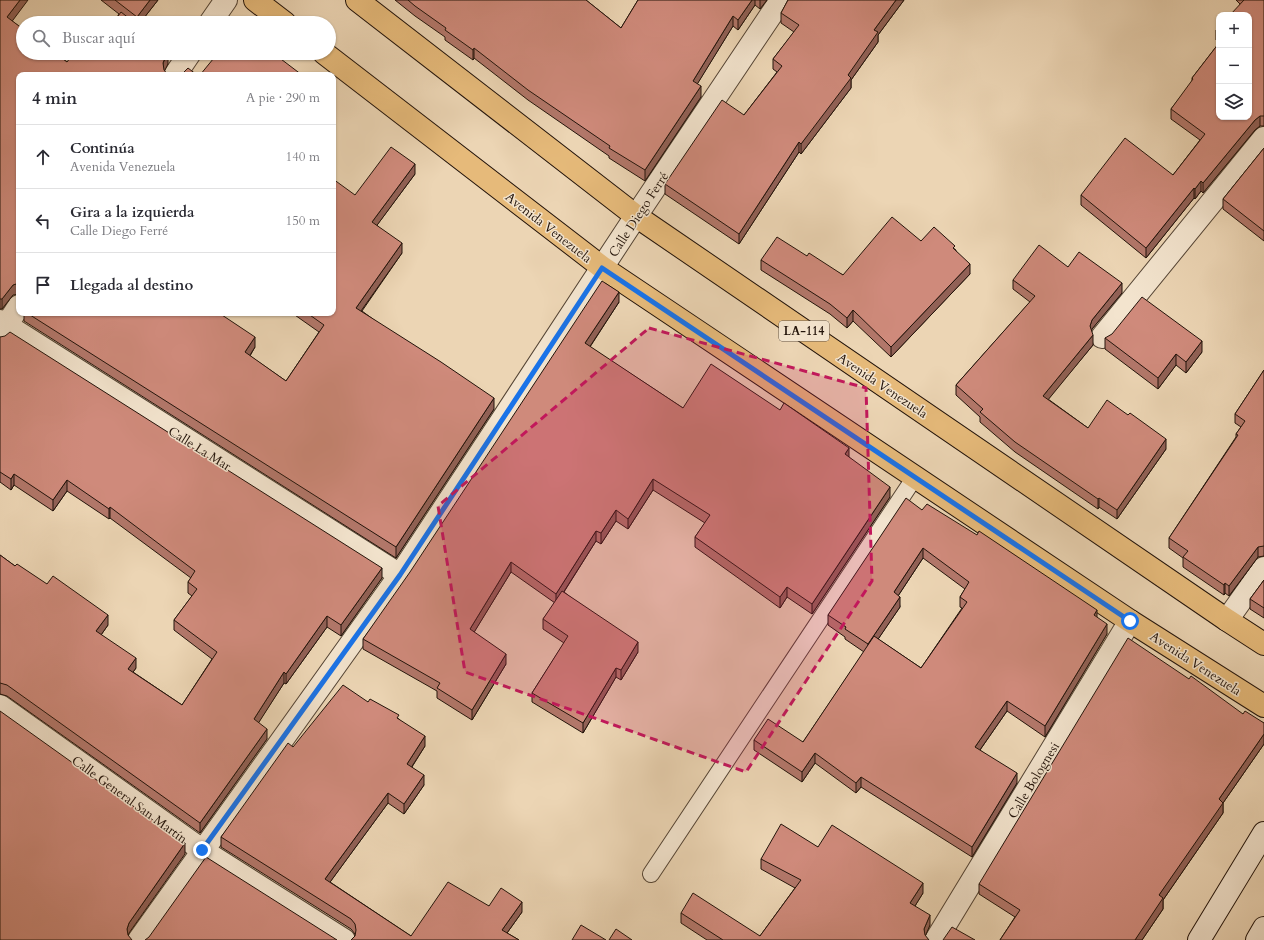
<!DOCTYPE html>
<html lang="es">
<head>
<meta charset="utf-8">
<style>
	body { margin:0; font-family:Cardo,serif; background:#f7f7f7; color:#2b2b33 }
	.controls { position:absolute; right:12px; top:12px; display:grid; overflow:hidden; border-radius:8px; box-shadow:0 1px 3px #0004 }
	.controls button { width:36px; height:36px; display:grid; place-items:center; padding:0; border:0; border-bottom:1px solid #e1e1e2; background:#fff; color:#2b2b33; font:20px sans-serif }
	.stop { position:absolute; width:12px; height:12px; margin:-9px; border:3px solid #1a73e8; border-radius:50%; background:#fff }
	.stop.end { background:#1a73e8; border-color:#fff; box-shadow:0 1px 4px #0008 }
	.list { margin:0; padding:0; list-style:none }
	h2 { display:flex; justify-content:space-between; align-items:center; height:52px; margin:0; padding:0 16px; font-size:17px }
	h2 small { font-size:13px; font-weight:400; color:#7c7c81 }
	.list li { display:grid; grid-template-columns:26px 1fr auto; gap:12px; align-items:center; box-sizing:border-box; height:64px; padding:0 16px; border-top:1px solid #e1e1e2 }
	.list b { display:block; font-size:15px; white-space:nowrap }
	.list p { margin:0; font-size:13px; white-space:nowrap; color:#7c7c81 }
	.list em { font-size:13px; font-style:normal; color:#7c7c81 }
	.icon { flex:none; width:22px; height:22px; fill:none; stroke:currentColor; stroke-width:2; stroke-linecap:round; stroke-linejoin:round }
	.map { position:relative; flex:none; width:1264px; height:940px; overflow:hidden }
	.search { position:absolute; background:#fff; box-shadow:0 1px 3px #0004; left:16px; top:16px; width:320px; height:44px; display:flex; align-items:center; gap:10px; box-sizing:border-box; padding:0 14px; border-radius:22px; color:#7c7c81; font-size:15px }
	.panel { position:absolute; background:#fff; box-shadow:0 1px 3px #0004; left:16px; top:72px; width:320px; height:244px; border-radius:8px }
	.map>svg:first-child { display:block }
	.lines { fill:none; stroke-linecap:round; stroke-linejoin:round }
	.service-casing { stroke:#544434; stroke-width:18 }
	.minor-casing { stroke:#544434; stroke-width:24 }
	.tertiary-casing { stroke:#544434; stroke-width:24 }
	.secondary-casing { stroke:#22130a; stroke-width:24 }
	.primary-casing { stroke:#22130a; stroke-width:24 }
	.service { stroke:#f3e4ce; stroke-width:16 }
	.minor { stroke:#f3e4ce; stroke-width:22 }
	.tertiary { stroke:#f3e4ce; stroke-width:22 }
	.secondary { stroke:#f3e4ce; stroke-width:22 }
	.primary { stroke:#e6ba7a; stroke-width:22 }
	.wall { fill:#b2776a; stroke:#22130a; fill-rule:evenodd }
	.shaded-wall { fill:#916156; stroke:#22130a }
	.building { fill:#cf8a7b; stroke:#22130a }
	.route { stroke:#1a73e8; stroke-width:5 }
	.marked { fill:#c2185b; fill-opacity:0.2; stroke:#c2185b; stroke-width:3; stroke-dasharray:8 5; stroke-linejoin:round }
	.labels { text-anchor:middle; stroke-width:3; stroke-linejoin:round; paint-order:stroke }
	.shield { fill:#f3e4ce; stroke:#615245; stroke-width:1 }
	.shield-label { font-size:12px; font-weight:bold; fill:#22130a }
	.street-label { font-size:13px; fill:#22130a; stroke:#f3e4ce }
</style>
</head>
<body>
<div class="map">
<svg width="1264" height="940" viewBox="0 0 1264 940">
	<rect width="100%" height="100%" fill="#ecd5b4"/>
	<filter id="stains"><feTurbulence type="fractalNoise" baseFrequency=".005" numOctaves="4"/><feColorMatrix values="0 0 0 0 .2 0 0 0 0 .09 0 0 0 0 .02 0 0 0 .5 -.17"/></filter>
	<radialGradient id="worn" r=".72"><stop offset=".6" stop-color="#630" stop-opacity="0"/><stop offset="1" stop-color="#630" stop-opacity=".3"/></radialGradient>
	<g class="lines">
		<g class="service-casing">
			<polyline id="service" points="651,874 915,477"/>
		</g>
		<g class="minor-casing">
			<g id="minor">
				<polyline points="0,321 400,575"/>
				<polyline points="1102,337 1264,138"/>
				<polyline points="1227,620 1264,568"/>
				<polyline points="0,706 202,850 344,940"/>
				<polyline points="139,940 400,575 636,216 781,0"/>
				<polyline points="936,940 1130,621"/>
			</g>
		</g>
		<g class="tertiary-casing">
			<g id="tertiary">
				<polyline points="210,23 226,0"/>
				<polyline points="175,75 190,53"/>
				<polyline points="0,335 19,306"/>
			</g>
		</g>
		<g class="secondary-casing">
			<g id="secondary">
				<polyline points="1199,940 1264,833"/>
				<polyline points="1257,940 1264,928"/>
			</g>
		</g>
		<g class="primary-casing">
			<g id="primary">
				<polyline points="255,0 285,23"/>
				<polyline points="357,0 636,216 1227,620 1264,644"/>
				<polyline points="324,53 603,268 1130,621 1264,706"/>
			</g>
		</g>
		<use href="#service" class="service"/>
		<use href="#minor" class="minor"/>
		<use href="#tertiary" class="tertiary"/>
		<use href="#secondary" class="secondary"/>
		<use href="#primary" class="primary"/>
	</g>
	<g class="wall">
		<polygon points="0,0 12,21 67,62 168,64 19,75 13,295 2,309 0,309"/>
		<polygon points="101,0 158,0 140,23 113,23 119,14"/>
		<polygon points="395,0 586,0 621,28 638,0 767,0 760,9 755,5 738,30 733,26 697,84 701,97 645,181 609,158 609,156 528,100 474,58 473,60 445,40 445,37 415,16"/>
		<polygon points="788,0 904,0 878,35 878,42 851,80 851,88 801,154 799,152 739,244 665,194 665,184 744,115 777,72 773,69 773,59 794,32 781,23 781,13"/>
		<polygon points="1236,0 1264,0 1264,126 1260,126 1255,130 1203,193 1201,191 1195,199 1194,198 1146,258 1081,205 1081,195 1173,175 1200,140 1171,119 1171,109 1192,82 1192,78 1219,43 1219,117 1240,4"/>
		<polygon points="1219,27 1219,42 1216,40 1216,30"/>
		<polygon points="1264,148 1264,241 1223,209 1223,199"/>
		<polygon points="415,174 377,225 402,253 362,311 494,409 396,558 24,321 24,313 219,313 255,347 250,356 286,381 319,332 292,313 333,313 355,195"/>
		<polygon points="921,241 955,249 970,274 891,357 853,321 847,328 830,314 761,270 761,260 807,256 843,275"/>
		<polygon points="1068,267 1122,293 1092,329 1091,331 1093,345 1048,399 1088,428 1166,449 1117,519 1099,507 1098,509 1015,452 980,422 980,417 956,395 956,385 1030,302 1013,289 1013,280"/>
		<polygon points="619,302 590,347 683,408 849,457 890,497 812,614 787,597 780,608 695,547 695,537 705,523 653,490 628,529 616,521 601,544 596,541 564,592 638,652 621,680 616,677 583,733 532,702 532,693 564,643 543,629 543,619 555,603 511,572 474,632 506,664 472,720 437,698 437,691 363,649 363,639"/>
		<polygon points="0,337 382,578 341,636 327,627 286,684 284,683 258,723 267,739 200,833 7,696 0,694 0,555 15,566 108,625 101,635 136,668 133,672 182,705 212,659 174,630 174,620 192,596 188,593 188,582 191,578 110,518 109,519 67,491 53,511 14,485 11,490 0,482"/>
		<polygon points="1105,338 1202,352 1186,373 1176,365 1158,389 1105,349"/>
		<polygon points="1264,370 1264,556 1258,557 1229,596 1225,593 1224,595 1183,567 1183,558 1169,548 1169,538 1236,437 1236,434 1241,427 1235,423 1235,414"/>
		<path d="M922 510 1097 617 1107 634 1045 737 1007 711 980 750 1017 783 972 857 861 787 856 793 815 763 802 782 754 750V740L803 742 864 652 845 639V637L828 625V615ZM923 558 965 589 960 597V607L962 608 921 668 878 639 900 607 898 596Z"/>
		<polygon points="1264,580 1264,618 1250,609 1250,599"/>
		<polygon points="368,702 399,719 425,746 412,767 424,785 404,814 388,803 330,882 411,936 489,906 522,912 507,933 519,940 355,936 355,934 351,929 221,847 221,837 293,747"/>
		<polygon points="1243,714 1264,723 1264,744 1223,803 1223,813 1163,900 1163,909 1142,940 1000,940 1015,917 979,894 979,884"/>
		<polygon points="818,847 923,893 915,906 930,925 925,936 929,940 707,940 681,923 681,913 760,936 795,888 761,869 761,859"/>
	</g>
	<g class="shaded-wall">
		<polygon points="20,0 28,0 7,28 7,17"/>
		<polygon points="150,0 158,0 140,23 137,23 137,17"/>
		<polygon points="752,0 755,0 755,5 738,30 738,20"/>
		<polygon points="760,0 767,0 760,9"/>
		<polygon points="896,0 904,0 878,35 878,42 851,80 851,88 801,154 801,144 848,75 874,30"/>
		<polygon points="733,16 733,26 693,91 693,81"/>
		<polygon points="474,48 474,58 473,60 473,50"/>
		<polygon points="168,53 168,64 163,74 163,63"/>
		<polygon points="701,86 701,97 645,181 645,170"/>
		<polygon points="1260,116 1260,126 1255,130 1203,193 1203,183 1255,120"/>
		<polygon points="799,142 799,152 739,244 739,234"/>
		<polygon points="415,164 415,174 372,232 372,222"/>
		<polygon points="1201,181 1201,191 1195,199 1195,189"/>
		<polygon points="1194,188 1194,198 1146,258 1146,248"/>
		<polygon points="402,243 402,253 356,318 356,308"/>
		<polygon points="970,264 970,274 891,357 891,347"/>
		<polygon points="19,283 19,294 13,295 2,309 2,299 13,285"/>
		<polygon points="1122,283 1122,293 1092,329 1090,335 1090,326 1092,320"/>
		<polygon points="619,292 619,302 585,354 585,343"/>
		<polygon points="853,310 853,321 847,328 847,318"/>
		<polygon points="1093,335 1093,345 1043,406 1043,396"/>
		<polygon points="255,337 255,347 245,363 245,352"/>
		<polygon points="1202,341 1202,352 1186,373 1186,362"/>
		<polygon points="1176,354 1176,365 1158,389 1158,378"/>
		<polygon points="494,398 494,409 396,558 396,547"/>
		<polygon points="1166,439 1166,449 1117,519 1117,510"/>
		<polygon points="849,448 849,458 845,454"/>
		<polygon points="14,474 14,485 11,490 11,479"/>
		<polygon points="653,479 653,490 628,529 628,519"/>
		<polygon points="67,480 67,491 53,511 53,500"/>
		<polygon points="890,487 890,497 812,614 812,604"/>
		<polygon points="1099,498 1099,507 1098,509 1098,499"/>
		<polygon points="110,507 110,518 109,519 109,509"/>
		<polygon points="616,510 616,521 601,544 601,533"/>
		<polygon points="596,531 596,541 556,604 556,594"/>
		<polygon points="1258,547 1258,557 1229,596 1229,586"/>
		<polygon points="923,548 923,558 894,602 894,592"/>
		<polygon points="511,562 511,572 470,639 470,629"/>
		<polygon points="382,568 382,578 341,636 341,625"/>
		<polygon points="1225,583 1225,593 1224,595 1224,585"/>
		<polygon points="787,587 787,597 780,608 780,597"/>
		<polygon points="900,597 900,607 868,654 868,644"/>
		<polygon points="1097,610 1097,620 1094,615"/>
		<polygon points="108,615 108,625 96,642 96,631"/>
		<polygon points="327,616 327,627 286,684 286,674"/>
		<polygon points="1107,624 1107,634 1045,737 1045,726"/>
		<polygon points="638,642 638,652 621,680 621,670"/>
		<polygon points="506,654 506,664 472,720 472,710"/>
		<polygon points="136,658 136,668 128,679 128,669"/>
		<polygon points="616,668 616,677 583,733 583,723"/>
		<polygon points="284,672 284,683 254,730 254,719"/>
		<polygon points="1007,701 1007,711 975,757 975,747"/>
		<polygon points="267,729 267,739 200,833 200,823"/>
		<polygon points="1264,734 1264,744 1223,803 1223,813 1163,900 1163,909 1142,940 1135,940 1159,895 1219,799"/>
		<polygon points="425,736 425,746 407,774 407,764"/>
		<polygon points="815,753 815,763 802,782 802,772"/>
		<polygon points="1017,773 1017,783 972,857 972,847"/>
		<polygon points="424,775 424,785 404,814 404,804"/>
		<polygon points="861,777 861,787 856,793 856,783"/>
		<polygon points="388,793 388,803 325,889 325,879"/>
		<polygon points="185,843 185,854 129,933 127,939 127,929 129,923"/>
		<polygon points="923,883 923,893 910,914 910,903"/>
		<polygon points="522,902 522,912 502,940 502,930"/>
		<polygon points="930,915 930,925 924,939 924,929"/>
	</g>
	<g class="building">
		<polygon points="0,0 20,0 7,17 23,29 23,53 55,53 67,62 74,53 167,53 163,63 164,70 168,75 19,75 19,283 13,285 2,299 0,299"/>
		<polygon points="115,0 150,0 137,17"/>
		<polygon points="408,0 586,0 621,28 638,0 752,0 738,20 733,16 693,81 701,86 645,170 609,148 610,146 528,90 474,48 473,50 445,30 446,28 415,6"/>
		<polygon points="788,0 896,0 874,30 878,32 848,75 851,78 801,144 799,142 739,234 665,184 722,100 744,115 782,66 773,59 799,25 781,13"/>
		<polygon points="1244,0 1264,0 1264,116 1260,116 1255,120 1203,183 1201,181 1195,189 1194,188 1146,248 1081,195 1125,138 1173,175 1205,134 1171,109 1193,79 1192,78 1219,43 1219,117 1249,117 1249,15 1230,15"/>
		<polygon points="121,12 135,23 113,23"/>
		<polygon points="1219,27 1219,32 1216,30"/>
		<polygon points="218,53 273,53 302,75 200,75"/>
		<polygon points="188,68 197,75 181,75"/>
		<polygon points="391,147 415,164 372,222 402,243 356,308 441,362 494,398 396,547 27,313 219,313 255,337 245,352 286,381 324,325 307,313 333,313 333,179 355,195"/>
		<polygon points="1264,148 1264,231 1223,199"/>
		<polygon points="892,217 921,241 934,227 955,246 953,248 970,264 891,347 853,310 847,318 830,304 761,260 777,237 807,256 809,253 843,275"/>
		<polygon points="1039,245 1068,267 1079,252 1122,283 1092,320 1090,326 1093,335 1043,396 1088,428 1107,400 1128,415 1130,413 1166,439 1117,510 1099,498 1098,499 1015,442 980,412 983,409 956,385 1035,296 1013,280"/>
		<polygon points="602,281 619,292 585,343 683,408 711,364 780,410 784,403 849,448 845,454 890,487 812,604 787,587 780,597 695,537 710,515 653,479 628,519 616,510 601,533 596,531 556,594 511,562 470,629 506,654 472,710 437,688 440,683 363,639 410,572"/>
		<polygon points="1142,297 1202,341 1186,362 1176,354 1158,378 1105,338 1112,334"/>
		<polygon points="10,332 382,568 341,625 327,616 286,674 284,672 254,719 267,729 200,823 7,685 0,683 0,555 15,566 17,564 47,584 53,576 108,615 96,631 136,658 128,669 182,705 217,652 174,620 197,589 188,582 195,571 110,507 109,509 67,480 53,500 14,474 11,479 0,472 0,337 5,336"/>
		<polygon points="1264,370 1264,546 1258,547 1229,586 1225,583 1224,585 1183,557 1188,551 1169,538 1238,435 1236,434 1245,421 1235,414"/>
		<polygon points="906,498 922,510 927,504 977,535 979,531 1097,610 1094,615 1107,624 1045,726 1007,701 975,747 1017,773 972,847 861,777 856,783 815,753 802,772 754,740 768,719 803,742 874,636 921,668 967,602 960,597 969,582 923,548 894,592 900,597 868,644 845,629 846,627 828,615"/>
		<polygon points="1264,580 1264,608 1250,599"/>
		<polygon points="562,591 638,642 621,670 616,668 583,723 532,693 568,636 543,619"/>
		<polygon points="1128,638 1189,679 1191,676 1243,714 1245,711 1264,723 1264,734 1219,799 1223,803 1159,895 1163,898 1135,940 1000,940 1020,910 979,884"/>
		<polygon points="343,685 368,702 370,699 399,715 397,718 425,736 407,764 424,775 404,804 388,793 325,879 411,936 448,882 489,906 501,888 522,902 502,930 519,940 351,940 355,936 356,930 355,924 351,919 221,837 288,743 293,747"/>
		<polygon points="0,711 185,843 129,923 127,929 128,935 132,940 0,940"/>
		<polygon points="781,824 818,847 832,825 923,883 910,903 930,915 924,929 925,935 929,940 723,940 681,913 693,893 760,936 801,880 761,859"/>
		<polygon points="206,857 337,940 145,940 149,937"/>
		<polygon points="581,925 606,940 572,940"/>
		<polygon points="952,927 975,940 943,940"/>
		<polygon points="616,929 632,940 609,940"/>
	</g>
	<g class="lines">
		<polyline class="route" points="202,850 400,575 602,268 1130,621"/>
	</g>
	<path class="marked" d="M649 328 866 388 872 581 746 772 465 672 438 506Z"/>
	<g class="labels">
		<rect class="shield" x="779" y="321" width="50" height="20" rx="3"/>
		<g class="shield-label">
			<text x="804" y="335">LA-114</text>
		</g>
		<g class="street-label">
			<text transform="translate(638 214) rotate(-57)" y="5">Calle Diego Ferré</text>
			<text transform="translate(549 227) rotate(38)" y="5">Avenida Venezuela</text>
			<text transform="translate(883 385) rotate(34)" y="5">Avenida Venezuela</text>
			<text transform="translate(200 448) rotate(32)" y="5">Calle La Mar</text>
			<text transform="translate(1196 663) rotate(33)" y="5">Avenida Venezuela</text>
			<text transform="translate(1033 780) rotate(-59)" y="5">Calle Bolognesi</text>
			<text transform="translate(130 799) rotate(36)" y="5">Calle General San Martín</text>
		</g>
	</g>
	<rect width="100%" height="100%" filter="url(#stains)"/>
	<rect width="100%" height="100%" fill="url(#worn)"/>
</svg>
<div class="controls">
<button>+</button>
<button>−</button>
<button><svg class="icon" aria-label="layers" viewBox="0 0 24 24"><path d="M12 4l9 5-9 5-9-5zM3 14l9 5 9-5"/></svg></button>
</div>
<div class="stop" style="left:1130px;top:621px"></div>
<div class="stop end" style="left:202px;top:850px"></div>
<div class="search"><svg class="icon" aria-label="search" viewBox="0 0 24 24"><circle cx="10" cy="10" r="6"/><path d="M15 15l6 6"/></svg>Buscar aquí</div>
<section class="panel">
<h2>4 min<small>A pie · 290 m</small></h2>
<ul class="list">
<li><svg class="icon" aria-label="ahead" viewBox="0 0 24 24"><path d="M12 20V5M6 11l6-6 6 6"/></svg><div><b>Continúa</b><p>Avenida Venezuela</p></div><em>140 m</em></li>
<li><svg class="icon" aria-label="left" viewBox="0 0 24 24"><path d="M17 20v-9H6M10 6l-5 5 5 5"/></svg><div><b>Gira a la izquierda</b><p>Calle Diego Ferré</p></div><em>150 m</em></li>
<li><svg class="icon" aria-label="arrive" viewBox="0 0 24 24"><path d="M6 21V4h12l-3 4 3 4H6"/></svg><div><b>Llegada al destino</b></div></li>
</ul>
</section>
</div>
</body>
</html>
